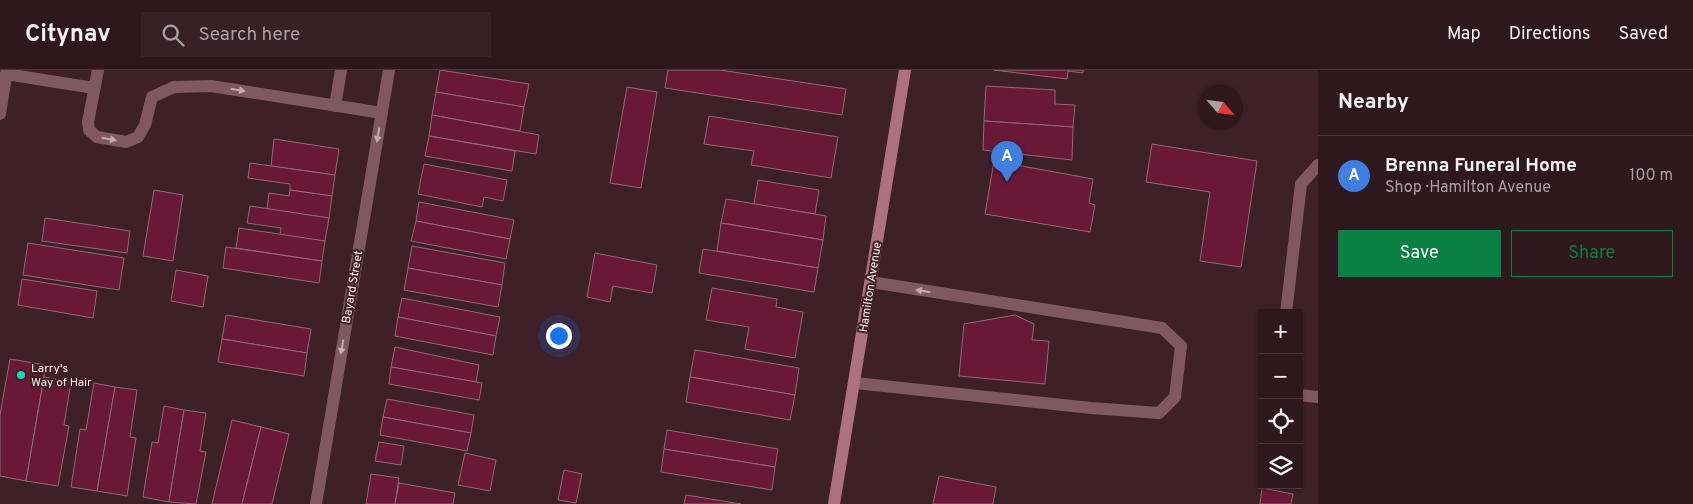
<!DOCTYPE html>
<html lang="en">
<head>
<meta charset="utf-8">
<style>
	body { margin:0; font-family:Overpass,sans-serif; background:#362127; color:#f1f3f6 }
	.controls { position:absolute; right:15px; bottom:15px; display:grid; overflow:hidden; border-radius:0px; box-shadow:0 1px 4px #0004 }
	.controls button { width:45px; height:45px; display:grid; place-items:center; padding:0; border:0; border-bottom:1px solid #49373c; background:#2e181e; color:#f1f3f6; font:25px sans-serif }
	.compass { position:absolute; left:1198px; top:15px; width:45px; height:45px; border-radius:50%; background:#2e181e; box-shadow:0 1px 4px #0004; rotate:118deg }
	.you { position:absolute; left:558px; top:265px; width:18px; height:18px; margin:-12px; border:4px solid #fff; border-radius:50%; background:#1a73e8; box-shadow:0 0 0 8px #1a73e833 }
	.badge { display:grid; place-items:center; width:32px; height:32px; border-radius:50%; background:#0b8043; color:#fff; font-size:16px; font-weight:700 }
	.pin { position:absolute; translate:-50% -41px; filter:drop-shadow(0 1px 2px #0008) }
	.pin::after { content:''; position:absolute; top:26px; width:18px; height:15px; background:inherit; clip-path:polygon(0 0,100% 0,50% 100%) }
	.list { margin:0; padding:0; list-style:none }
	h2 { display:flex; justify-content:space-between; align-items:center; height:65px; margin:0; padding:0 20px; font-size:21px }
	h2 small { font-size:16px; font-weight:400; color:#a7a0a4 }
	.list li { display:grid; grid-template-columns:32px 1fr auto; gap:15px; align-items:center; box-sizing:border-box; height:80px; padding:0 20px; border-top:1px solid #49373c }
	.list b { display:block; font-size:19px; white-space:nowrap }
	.list p { margin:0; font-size:16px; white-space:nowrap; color:#a7a0a4 }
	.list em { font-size:16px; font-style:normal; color:#a7a0a4 }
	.actions { display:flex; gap:10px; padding:15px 20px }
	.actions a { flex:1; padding:11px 0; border:1px solid #0b8043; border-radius:0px; text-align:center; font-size:18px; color:#0b8043 }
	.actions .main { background:#0b8043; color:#fff }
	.icon { flex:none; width:28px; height:28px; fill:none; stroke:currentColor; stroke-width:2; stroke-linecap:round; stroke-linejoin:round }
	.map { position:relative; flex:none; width:1318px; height:434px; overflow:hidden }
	header { display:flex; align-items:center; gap:30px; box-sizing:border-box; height:70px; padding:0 25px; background:#2e181e; border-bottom:1px solid #49373c }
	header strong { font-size:24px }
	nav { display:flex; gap:28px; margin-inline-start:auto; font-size:18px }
	.search { width:350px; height:45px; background:#362127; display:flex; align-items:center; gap:12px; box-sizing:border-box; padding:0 18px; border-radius:0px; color:#a7a0a4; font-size:19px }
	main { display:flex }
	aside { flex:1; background:#2e181e }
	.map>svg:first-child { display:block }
	.building { fill:#691836; stroke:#8e6b74 }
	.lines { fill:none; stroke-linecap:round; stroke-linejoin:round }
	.service { stroke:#7f5862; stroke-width:12 }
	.minor { stroke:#7f5862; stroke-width:12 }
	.secondary { stroke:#ae7181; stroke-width:12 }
	.oneway { fill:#c5aab1 }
	.poi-dot { fill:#1fd5b0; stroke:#3e2028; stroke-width:2 }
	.labels { text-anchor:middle; stroke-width:4; stroke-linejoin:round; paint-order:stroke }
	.street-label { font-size:12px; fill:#feedf1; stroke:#3e2028 }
	.poi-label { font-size:12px; fill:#feedf1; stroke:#3e2028; text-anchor:start }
</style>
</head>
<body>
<header>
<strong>Citynav</strong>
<div class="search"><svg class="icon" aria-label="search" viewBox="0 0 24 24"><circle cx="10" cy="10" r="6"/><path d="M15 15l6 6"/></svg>Search here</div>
<nav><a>Map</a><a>Directions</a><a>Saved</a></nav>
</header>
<main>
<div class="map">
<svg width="1318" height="434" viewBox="0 0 1318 434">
	<rect width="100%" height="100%" fill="#3e2028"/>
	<g class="building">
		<polygon points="440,0 529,14 524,37 436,22"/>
		<polygon points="668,0 720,0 846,19 842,45 665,18"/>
		<polygon points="994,0 1083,0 1083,3 1068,1 1067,9"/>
		<polygon points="986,16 1055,20 1055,34 1075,35 1073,57 984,51"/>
		<polygon points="627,17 657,22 641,118 610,113"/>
		<polygon points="436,22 524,37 520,61 432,45"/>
		<polygon points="432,45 539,65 536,84 429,66"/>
		<polygon points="709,46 838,67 831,108 751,95 754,81 704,74"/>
		<polygon points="984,51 1073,57 1072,90 983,80"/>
		<polygon points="429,66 515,81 512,101 425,86"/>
		<polygon points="274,69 339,79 335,105 271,96"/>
		<polygon points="1152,74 1257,91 1241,197 1200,191 1210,122 1146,112"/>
		<polygon points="994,91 1093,109 1089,133 1095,135 1090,162 985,144"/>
		<polygon points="250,93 335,105 332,126 290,120 290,114 248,108"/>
		<polygon points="424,94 507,110 503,131 484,127 482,137 418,124"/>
		<polygon points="758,110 819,120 815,144 754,134"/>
		<polygon points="154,120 183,125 173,191 143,186"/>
		<polygon points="290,120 332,126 329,148 267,139 269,123 289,126"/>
		<polygon points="726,129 826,146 823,170 721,153"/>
		<polygon points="419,132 514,150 510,169 416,151"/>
		<polygon points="250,136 329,148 325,171 280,165 281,158 247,153"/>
		<polygon points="45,148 130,161 127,183 42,171"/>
		<polygon points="416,151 510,169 506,189 411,171"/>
		<polygon points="721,153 823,170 818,198 717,181"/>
		<polygon points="239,158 325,171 322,191 236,178"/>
		<polygon points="28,173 124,188 119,220 23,205"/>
		<polygon points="412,176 505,193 502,215 408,198"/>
		<polygon points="226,177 322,191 319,213 223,198"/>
		<polygon points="703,179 818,198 814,222 699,203"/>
		<polygon points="595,183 657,195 652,223 613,216 610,232 587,227"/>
		<polygon points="408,198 502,215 498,237 404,220"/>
		<polygon points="176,200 208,206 203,237 171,231"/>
		<polygon points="22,209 97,221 93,248 18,235"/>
		<polygon points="712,218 777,229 776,237 803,242 795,288 745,279 749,257 706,250"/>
		<polygon points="402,228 500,247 496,266 398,247"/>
		<polygon points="226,245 311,259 307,283 222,269"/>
		<polygon points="1015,245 1034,254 1032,270 1049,271 1045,314 959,306 964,254"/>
		<polygon points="398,247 496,266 493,285 395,266"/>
		<polygon points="222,269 307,283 304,306 218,292"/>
		<polygon points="395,277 479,295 476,312 391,297"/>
		<polygon points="695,280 799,298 795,325 690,307"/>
		<polygon points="10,289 46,295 26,411 0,406 0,345"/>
		<polygon points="391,297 482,313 479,330 389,314"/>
		<polygon points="44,307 71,312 64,355 69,356 58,416 26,411"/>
		<polygon points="690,307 795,325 790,350 686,332"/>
		<polygon points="94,313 115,317 97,421 71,417 80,359 86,360"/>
		<polygon points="115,317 137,320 130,367 136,368 127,426 97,421"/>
		<polygon points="387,329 474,345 471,363 383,347"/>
		<polygon points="164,336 184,340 169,432 143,427 152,372 158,373"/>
		<polygon points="184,340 206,343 200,381 206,382 196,434 169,432"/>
		<polygon points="383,347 471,363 467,381 380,365"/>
		<polygon points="232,350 261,357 242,434 212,434"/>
		<polygon points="261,357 289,364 272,434 242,434"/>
		<polygon points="667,360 778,379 775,397 664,379"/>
		<polygon points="379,372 404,376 401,395 375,391"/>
		<polygon points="664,379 775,397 772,420 661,402"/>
		<polygon points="465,383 496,390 490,421 458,415"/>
		<polygon points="564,400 582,404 576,433 558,430"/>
		<polygon points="371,404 399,408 395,434 366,434"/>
		<polygon points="939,406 996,417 993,434 933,434"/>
		<polygon points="399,413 455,423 453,434 395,434"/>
		<polygon points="1262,418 1293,424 1291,434 1260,434"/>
		<polygon points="686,425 741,434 684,434"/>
	</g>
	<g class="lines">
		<g class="service">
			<polyline points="98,0 88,52 89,60 97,67 126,72 138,67 145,55 152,27 174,17 211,16 382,43"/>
			<polyline points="6,4 94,18"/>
			<polyline points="335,36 341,0"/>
			<polyline points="1286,243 1301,114 1318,95"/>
			<polyline points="855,313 1091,338 1159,343 1175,327 1181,276 1162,258 871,212"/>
			<polyline points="1299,325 1318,327"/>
		</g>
		<g class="minor">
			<polyline points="0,44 7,0"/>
			<polyline points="316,434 389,0"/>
		</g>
		<polyline class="secondary" points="834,434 905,0"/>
	</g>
	<defs><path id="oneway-solid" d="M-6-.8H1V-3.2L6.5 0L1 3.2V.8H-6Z" transform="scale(1.25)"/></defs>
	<g class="oneway">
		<use href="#oneway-solid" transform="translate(238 20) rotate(9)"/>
		<use href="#oneway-solid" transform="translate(378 65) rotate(100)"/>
		<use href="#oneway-solid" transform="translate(109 69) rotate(10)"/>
		<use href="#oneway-solid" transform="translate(923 221) rotate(-171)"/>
		<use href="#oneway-solid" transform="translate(342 277) rotate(100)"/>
	</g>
	<circle class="poi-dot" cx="21" cy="305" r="5"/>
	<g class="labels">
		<g class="street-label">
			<text transform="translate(352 217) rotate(-80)" y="4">Bayard Street</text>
			<text transform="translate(870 217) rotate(-81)" y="4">Hamilton Avenue</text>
		</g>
		<g class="poi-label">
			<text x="31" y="302">Larry's<tspan x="31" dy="14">Way of Hair</tspan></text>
		</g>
	</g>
</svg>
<div class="controls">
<button>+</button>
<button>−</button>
<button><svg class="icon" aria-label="locate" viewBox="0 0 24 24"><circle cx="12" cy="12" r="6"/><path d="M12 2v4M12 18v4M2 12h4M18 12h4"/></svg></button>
<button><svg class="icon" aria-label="layers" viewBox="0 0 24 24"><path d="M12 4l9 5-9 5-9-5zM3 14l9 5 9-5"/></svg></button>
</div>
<svg class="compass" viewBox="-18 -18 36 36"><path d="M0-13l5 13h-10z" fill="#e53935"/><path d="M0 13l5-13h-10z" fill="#a7a0a4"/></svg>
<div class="you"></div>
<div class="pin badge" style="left:1007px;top:112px;background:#3f7fe0">A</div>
</div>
<aside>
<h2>Nearby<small></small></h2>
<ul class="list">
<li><span class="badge" style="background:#3f7fe0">A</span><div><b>Brenna Funeral Home</b><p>Shop · Hamilton Avenue</p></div><em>100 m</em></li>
</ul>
<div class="actions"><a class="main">Save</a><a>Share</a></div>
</aside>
</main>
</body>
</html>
